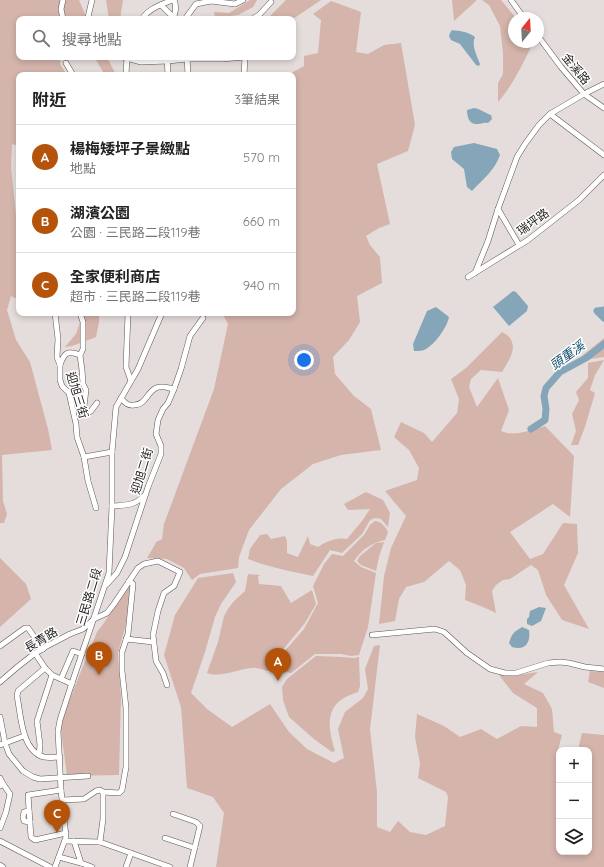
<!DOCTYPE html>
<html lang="zh-TW">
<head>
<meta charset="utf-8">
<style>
	body { margin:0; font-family:Quicksand,"Noto Sans TC",sans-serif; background:#f2f2f2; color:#222 }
	.controls { position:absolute; right:12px; bottom:12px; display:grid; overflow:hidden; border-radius:8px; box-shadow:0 2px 6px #0003 }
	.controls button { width:36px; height:36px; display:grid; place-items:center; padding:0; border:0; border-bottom:1px solid #e0e0e0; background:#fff; color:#222; font:20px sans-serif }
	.compass { position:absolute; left:508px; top:12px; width:36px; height:36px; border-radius:50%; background:#fff; box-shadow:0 2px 6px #0003; rotate:18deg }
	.you { position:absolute; left:304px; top:360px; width:14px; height:14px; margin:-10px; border:3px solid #fff; border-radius:50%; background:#1a73e8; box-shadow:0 0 0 6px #1a73e833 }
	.badge { display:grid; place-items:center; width:26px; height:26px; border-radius:50%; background:#b45309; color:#fff; font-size:13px; font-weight:700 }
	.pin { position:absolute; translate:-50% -33px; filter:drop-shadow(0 1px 2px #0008) }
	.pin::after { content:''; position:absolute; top:21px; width:14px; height:12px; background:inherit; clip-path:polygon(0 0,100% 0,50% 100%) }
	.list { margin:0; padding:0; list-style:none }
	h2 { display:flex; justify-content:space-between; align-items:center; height:52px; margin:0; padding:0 16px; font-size:17px }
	h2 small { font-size:13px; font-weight:400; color:#767676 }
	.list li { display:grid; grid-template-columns:26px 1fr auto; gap:12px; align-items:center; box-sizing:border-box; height:64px; padding:0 16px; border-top:1px solid #e0e0e0 }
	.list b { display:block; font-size:15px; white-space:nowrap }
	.list p { margin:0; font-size:13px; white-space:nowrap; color:#767676 }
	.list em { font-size:13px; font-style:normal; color:#767676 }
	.icon { flex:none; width:22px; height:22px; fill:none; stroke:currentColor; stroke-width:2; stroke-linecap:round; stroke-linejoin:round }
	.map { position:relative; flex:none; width:604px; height:867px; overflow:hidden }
	.search { position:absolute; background:#fff; box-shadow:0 2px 6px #0003; left:16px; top:16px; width:280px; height:44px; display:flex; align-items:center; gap:10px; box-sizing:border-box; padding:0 14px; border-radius:8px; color:#767676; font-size:15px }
	.panel { position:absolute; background:#fff; box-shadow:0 2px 6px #0003; left:16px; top:72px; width:280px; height:244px; border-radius:8px }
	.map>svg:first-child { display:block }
	.green { fill:#d4b4ab }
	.water { fill:#85a6b9 }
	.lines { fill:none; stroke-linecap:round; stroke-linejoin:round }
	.river { stroke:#85a6b9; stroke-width:7 }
	.minor-casing { stroke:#5b5553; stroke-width:6 }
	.minor { stroke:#fff; stroke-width:5 }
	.labels { text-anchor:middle; stroke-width:3; stroke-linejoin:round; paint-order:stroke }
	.street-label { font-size:12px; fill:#252221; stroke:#fff }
	.water-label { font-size:13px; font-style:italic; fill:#16526f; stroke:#fff }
</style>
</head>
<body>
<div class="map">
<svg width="604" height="867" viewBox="0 0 604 867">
	<rect width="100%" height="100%" fill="#e5dddb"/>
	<g class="green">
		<polygon points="0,0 79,0 87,19 19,19 19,57 61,57 60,64 67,75 19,75 19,146 12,144 11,167 16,215 17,272 19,278 19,300 11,296 7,310 16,340 30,362 48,429 52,450 2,455 3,501 7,514 4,523 0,523"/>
		<polygon points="106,0 123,0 120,19 109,19"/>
		<polygon points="250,0 257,0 253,7 238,15 215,18 214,12 229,13"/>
		<polygon points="286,0 321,0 293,19 267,19"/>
		<polygon points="452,0 477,0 454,21"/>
		<path d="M482 0H501L516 18H514V42H529L531 47C522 66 512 86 498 102V83L503 74V52L500 26 489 5Z"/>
		<polygon points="331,1 361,12 356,52 368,54 384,45 401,43 415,125 408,151 377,164 390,224 379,228 366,236 370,245 380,257 382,283 357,296 360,322 349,340 333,357 335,374 354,396 371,409 381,450 341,455 313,464 281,489 249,530 239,557 238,568 200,574 192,580 184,568 167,559 147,558 153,548 156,542 162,539 164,524 214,389 228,324 222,313 293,313 293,75 292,75 293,72 304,66 304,56 318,53 321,20 313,14"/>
		<polygon points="94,57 107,57 116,75 105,75"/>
		<polygon points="83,313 99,313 99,322 96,337 72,346 65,347 76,334"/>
		<path d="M502 332C505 334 510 336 511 340 517 350 507 363 502 372L481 370 471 379 469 387 477 407 498 378 509 410 501 431C515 437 531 430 545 426L574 456 570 517 553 504 510 532 530 559 543 554 563 523 577 524 578 553 564 585 589 629 562 620 546 595 538 570 531 565 510 579 503 580 496 585 492 591 496 613 483 607 465 600 466 585 460 570 449 561 424 582 406 587 399 599 395 621 379 624 384 576 391 548 406 516 385 491 417 480 419 468 409 450 394 437 401 422 424 433 432 442 457 413 459 399 451 379 466 368Z"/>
		<polygon points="604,338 604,357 591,359 582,356"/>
		<polygon points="604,360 595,375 590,390 595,393 585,427 578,445 571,445 576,431 572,414 579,400 576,392 588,378 588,363"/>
		<path d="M366 492 383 500 390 513 388 527 381 519 375 518 370 520 362 534 342 553 330 550 313 576C293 572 267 567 248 559L250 549 260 535 267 534 271 539 285 536 287 541V553L298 557 308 536 310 544 318 547C327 541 336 537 347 539L362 521 370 509 348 510 344 504Z"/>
		<path d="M375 521C382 522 385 526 388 532L385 540C372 543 362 549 354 561L361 567 376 573 368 627 359 655 351 656 341 654H315L291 673 281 671 270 672 278 665 283 653 304 629 318 603 313 586 324 564 332 554 343 556 364 535 370 525Z"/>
		<polygon points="384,542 379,557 376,571 361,565 357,561 360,556 376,543"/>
		<polygon points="0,558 26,584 31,599 0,627"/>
		<polygon points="233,573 236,582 221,604 215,617 205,652 191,693 207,709 232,727 270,704 289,732 307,749 334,763 344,758 338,729 345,712 363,698 368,689 365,669 374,646 380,645 370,729 377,792 377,827 390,832 398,821 410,832 426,835 445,826 448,797 446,792 418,778 420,763 415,737 417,714 444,726 460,737 481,729 497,739 521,726 537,727 537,708 513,693 499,675 518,675 538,672 524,684 543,693 552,709 554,732 562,735 556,757 559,757 559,852 589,852 589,750 578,750 582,733 604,735 604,867 216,867 224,813 213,797 187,788 181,707 164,655 175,615 198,578"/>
		<path d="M248 574 260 575 258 577 259 584 281 586 291 603 312 590 316 604 305 623 281 652 277 664 268 671C263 670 257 667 252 668 237 669 222 678 207 673L218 642 224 616 228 609 234 601 245 591Z"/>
		<polygon points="131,584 126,624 118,653 121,697 119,775 67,776 60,723 97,632 104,623 117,602"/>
		<path d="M316 656 342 657 354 658 359 657 360 686 358 692C353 694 346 696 341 700 324 712 330 734 335 751L332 752 314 739 289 717 283 700 282 687 287 679Z"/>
		<polygon points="590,671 604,672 604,688 588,682"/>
	</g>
	<g class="water">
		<path d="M452 30C460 31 469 32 475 37 471 45 477 56 480 64L479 66 476 65 460 44 451 40 449 36 450 33Z"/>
		<path d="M474 108C481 109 485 113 491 115L492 119 488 123C483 122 482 124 478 124 469 125 467 117 467 110Z"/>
		<path d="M474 143 497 149 500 155C495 170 483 179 472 191L467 187 464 169 452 159 451 152 454 147Z"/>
		<polygon points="513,291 516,292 528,306 527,311 509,326 493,307"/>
		<path d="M436 307 449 317C447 327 436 343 426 349 423 351 418 351 414 351L413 344 427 311Z"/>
		<polygon points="539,607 546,608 541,621 532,626 527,624 527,619 529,617 530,611"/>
		<path d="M522 627 529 630C531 643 525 651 512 647L509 643C512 633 514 632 522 627Z"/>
	</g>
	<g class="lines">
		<g class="river">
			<polyline points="604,310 597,311 604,318"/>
			<polyline points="531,429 545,420 546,409 544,396 546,388 560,372 586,358 604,344"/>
		</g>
		<g class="minor-casing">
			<g id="minor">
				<polyline points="63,0 61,9 63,19"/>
				<polyline points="511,0 524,18"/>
				<path d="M161 5 171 15 174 16C176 11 176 5 174 0"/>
				<polyline points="89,19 88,17 92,0"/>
				<path d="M142 19C149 8 161 5 172 0"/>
				<polyline points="185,19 196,4 211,1 235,4 243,0"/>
				<polyline points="252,19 259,15 271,2"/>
				<polyline points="538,36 561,67 584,94 604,108"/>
				<polyline points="123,57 141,62 168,61 187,59 222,59 245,57"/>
				<polyline points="167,57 168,75"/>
				<polyline points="187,57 188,75"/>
				<polyline points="66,63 73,75"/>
				<polyline points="126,75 127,57"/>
				<polyline points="244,75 245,57"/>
				<polyline points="550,114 604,155"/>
				<polyline points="519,245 498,209 517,157 525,144 539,125 550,114 584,94 604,84"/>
				<polyline points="475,273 488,241 498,209"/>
				<polyline points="468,277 528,240 579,200 604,175"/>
				<polyline points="55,313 58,339 57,357 60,365 60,380 62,386 69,393 76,424 77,437 84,457 112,452"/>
				<polyline points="128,313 126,367 131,381"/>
				<polyline points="80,355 82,370 83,384 86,390 84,406 87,413 91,411 97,403"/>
				<path d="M60 365C64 353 67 350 80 355L83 349V322L80 313"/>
				<path d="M121 398C125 403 128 406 134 405 146 405 147 392 156 388 162 385 168 388 174 389"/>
				<polyline points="84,457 88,481 96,508"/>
				<path d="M112 506C127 505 134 506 145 495"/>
				<polyline points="107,584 117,573 125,557 148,487 161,454 161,446 156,434 158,420 163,409 168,403 174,389 181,369 190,336 203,318"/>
				<polyline points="372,635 435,629 444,632 467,653 490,669 505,673 516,673 548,663 560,662 569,663 585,667 604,669"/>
				<polyline points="126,639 153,642"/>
				<polyline points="0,646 25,628 28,628 43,649"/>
				<polyline points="35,653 45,668 52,675 72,684"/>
				<path d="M45 668 18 691 17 696C21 714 21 751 44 757 49 758 55 757 60 757"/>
				<polyline points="61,679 73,651 82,654"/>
				<path d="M0 682C11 672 22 663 34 654 37 652 42 650 45 647L70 634 83 629 94 619 107 613 114 604 138 568 144 564 158 561 180 572 174 586 164 593 158 611 153 635 156 661 163 673 167 685"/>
				<polyline points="0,717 5,743 9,754 23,771 33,777 40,779 88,776"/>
				<polyline points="0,745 24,736"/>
				<polyline points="39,755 40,745 37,721 52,675"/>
				<polyline points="0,778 3,784 0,786"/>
				<polyline points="61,790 28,795 31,837 35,840 66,833"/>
				<polyline points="63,800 84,799 96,791 100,790 103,792 119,793 122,790 126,767 126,708 122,671 122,652 128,634 133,584 129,581"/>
				<polyline points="29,811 24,812 23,817 24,821 30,822"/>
				<polyline points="173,814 196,822 200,826 190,867"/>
				<polyline points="0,828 6,812 10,794 3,784"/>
				<polyline points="165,838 195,848"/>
				<polyline points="0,841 50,867"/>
				<polyline points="65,841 100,842 170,867"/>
				<polyline points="74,841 81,863 92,867"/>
				<polyline points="100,842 103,819 103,792"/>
				<polyline points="59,857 81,863"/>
				<polyline points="0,865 3,867"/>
				<polyline points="55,867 66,837 61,790 58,731 60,720 69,692 109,573 112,506 112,452 116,407 138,369 162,313"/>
				<polyline points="126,867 131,853"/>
			</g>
		</g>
		<use href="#minor" class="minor"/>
	</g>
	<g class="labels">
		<g class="street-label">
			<text transform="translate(576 69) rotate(51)" y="4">金溪路</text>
			<text transform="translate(533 222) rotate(-36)" y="4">瑞坪路</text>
			<text transform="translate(77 395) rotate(73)" y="4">迎旭三街</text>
			<text transform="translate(142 471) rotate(-73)" y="4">迎旭二街</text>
			<text transform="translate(89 597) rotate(-73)" y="4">三民路二段</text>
			<text transform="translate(41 640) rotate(-31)" y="4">長青路</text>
		</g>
		<g class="water-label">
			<text transform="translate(567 355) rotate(-36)" y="5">頭重溪</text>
		</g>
	</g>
</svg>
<div class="controls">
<button>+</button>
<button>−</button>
<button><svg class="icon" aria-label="layers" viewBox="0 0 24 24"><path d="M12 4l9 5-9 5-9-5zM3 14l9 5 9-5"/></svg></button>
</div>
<svg class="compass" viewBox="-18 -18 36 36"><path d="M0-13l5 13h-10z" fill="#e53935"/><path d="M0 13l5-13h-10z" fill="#767676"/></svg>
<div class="you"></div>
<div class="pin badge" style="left:278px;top:681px">A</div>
<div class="pin badge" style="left:99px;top:675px">B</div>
<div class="pin badge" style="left:57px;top:833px">C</div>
<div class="search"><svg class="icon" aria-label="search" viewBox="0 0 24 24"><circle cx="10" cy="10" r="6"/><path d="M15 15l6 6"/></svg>搜尋地點</div>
<section class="panel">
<h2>附近<small>3筆結果</small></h2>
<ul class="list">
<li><span class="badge">A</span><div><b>楊梅矮坪子景緻點</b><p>地點</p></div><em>570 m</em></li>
<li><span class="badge">B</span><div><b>湖濱公園</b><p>公園 · 三民路二段119巷</p></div><em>660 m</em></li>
<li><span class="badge">C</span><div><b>全家便利商店</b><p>超市 · 三民路二段119巷</p></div><em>940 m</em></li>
</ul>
</section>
</div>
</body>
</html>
